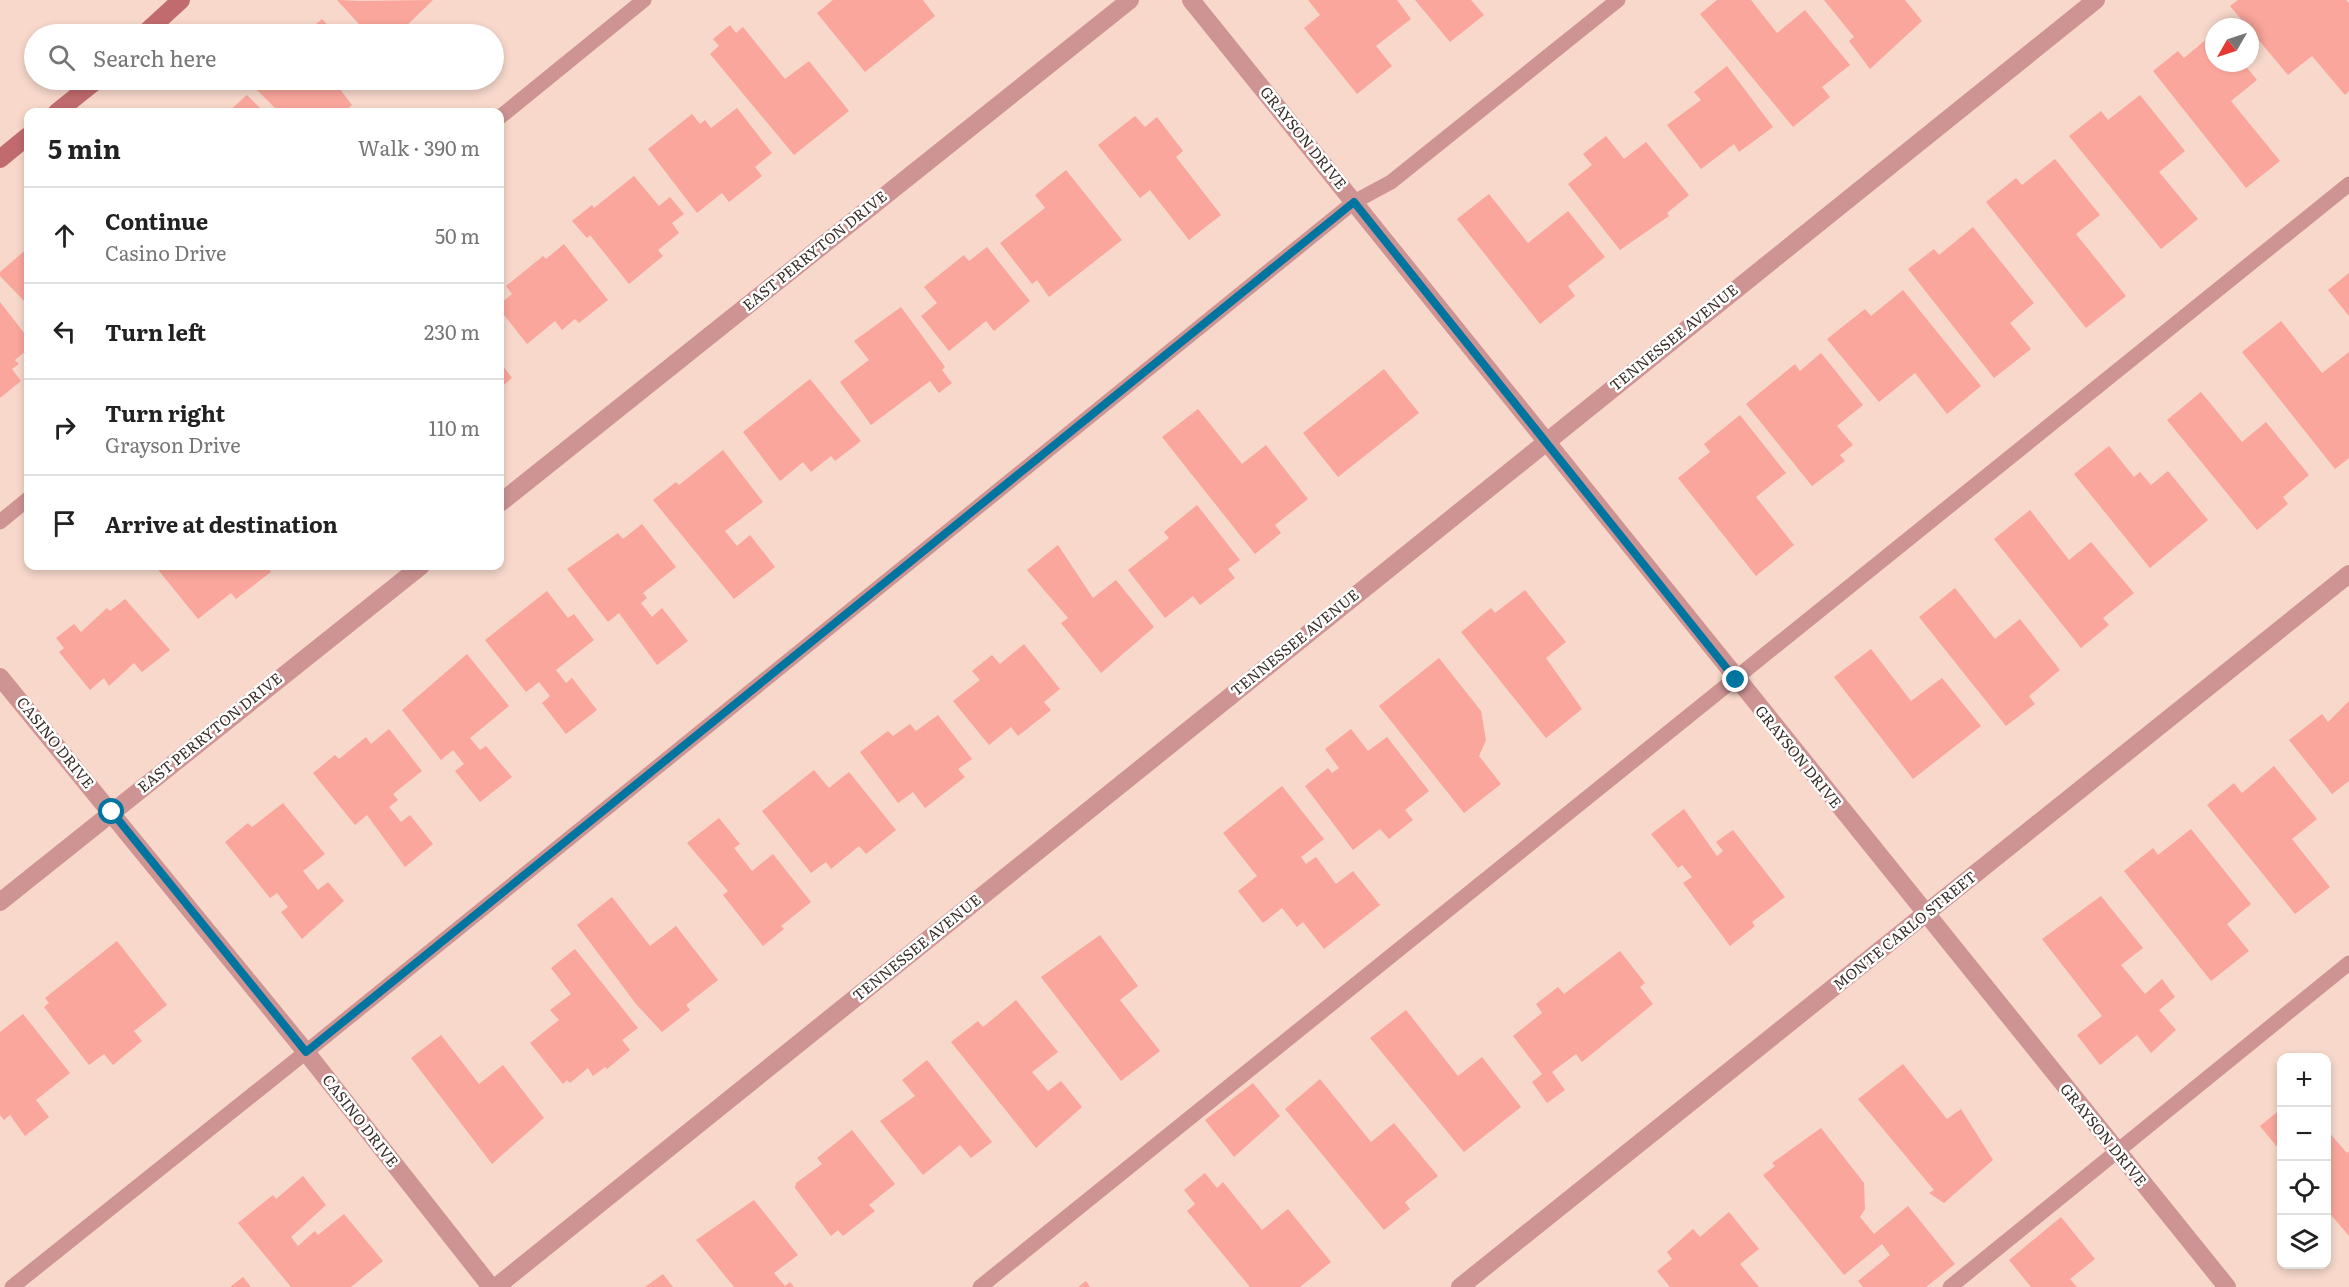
<!DOCTYPE html>
<html lang="en">
<head>
<meta charset="utf-8">
<style>
	body { margin:0; font-family:Literata,serif; background:#f2f2f2; color:#222 }
	.controls { position:absolute; right:18px; bottom:18px; display:grid; overflow:hidden; border-radius:12px; box-shadow:0 3px 9px #0003 }
	.controls button { width:54px; height:54px; display:grid; place-items:center; padding:0; border:0; border-bottom:2px solid #e0e0e0; background:#fff; color:#222; font:30px sans-serif }
	.compass { position:absolute; left:2205px; top:18px; width:54px; height:54px; border-radius:50%; background:#fff; box-shadow:0 3px 9px #0003; rotate:231deg }
	.stop { position:absolute; width:18px; height:18px; margin:-14px; border:4px solid #00759f; border-radius:50%; background:#fff }
	.stop.end { background:#00759f; border-color:#fff; box-shadow:0 2px 6px #0008 }
	.list { margin:0; padding:0; list-style:none }
	h2 { display:flex; justify-content:space-between; align-items:center; height:78px; margin:0; padding:0 24px; font-size:26px }
	h2 small { font-size:20px; font-weight:400; color:#767676 }
	.list li { display:grid; grid-template-columns:39px 1fr auto; gap:18px; align-items:center; box-sizing:border-box; height:96px; padding:0 24px; border-top:2px solid #e0e0e0 }
	.list b { display:block; font-size:22px; white-space:nowrap }
	.list p { margin:0; font-size:20px; white-space:nowrap; color:#767676 }
	.list em { font-size:20px; font-style:normal; color:#767676 }
	.icon { flex:none; width:33px; height:33px; fill:none; stroke:currentColor; stroke-width:2; stroke-linecap:round; stroke-linejoin:round }
	.map { position:relative; flex:none; width:2349px; height:1287px; overflow:hidden }
	.search { position:absolute; background:#fff; box-shadow:0 3px 9px #0003; left:24px; top:24px; width:480px; height:66px; display:flex; align-items:center; gap:15px; box-sizing:border-box; padding:0 21px; border-radius:33px; color:#767676; font-size:22px }
	.panel { position:absolute; background:#fff; box-shadow:0 3px 9px #0003; left:24px; top:108px; width:480px; height:462px; border-radius:12px }
	.map>svg:first-child { display:block }
	.building { fill:#faa69c }
	.lines { fill:none; stroke-linecap:round; stroke-linejoin:round }
	.lane { stroke:#ce9393; stroke-width:15 }
	.street { stroke:#ce9393; stroke-width:18 }
	.secondary { stroke:#c16b6e; stroke-width:18 }
	.route { stroke:#00759f; stroke-width:8 }
	.labels { text-anchor:middle; stroke-width:5; stroke-linejoin:round; paint-order:stroke }
	.street-label { font-size:15px; fill:#392d28; stroke:#fff }
</style>
</head>
<body>
<div class="map">
<svg width="2349" height="1287" viewBox="0 0 2349 1287">
	<rect width="100%" height="100%" fill="#f7d8cb"/>
	<g class="building">
		<polygon points="337,0 363,1 433,0 398,34 368,34"/>
		<polygon points="833,0 923,0 935,16 865,72 817,13"/>
		<polygon points="1308,0 1397,0 1411,19 1376,46 1392,66 1357,94 1304,28 1320,15"/>
		<polygon points="1415,0 1471,0 1484,15 1450,42"/>
		<polygon points="1717,0 1751,0 1777,33 1805,10 1850,65 1822,87 1830,97 1793,127 1700,14"/>
		<polygon points="1824,0 1905,0 1922,21 1870,69 1849,41 1854,37"/>
		<polygon points="2238,0 2346,0 2349,3 2349,91 2345,95 2312,56 2288,75 2230,6"/>
		<polygon points="322,19 336,34 304,34"/>
		<polygon points="730,25 736,33 743,27 785,79 809,61 849,111 794,155 710,54 719,46 713,39"/>
		<polygon points="2214,33 2214,63 2243,63 2257,80 2231,101 2280,161 2246,188 2153,71 2178,51 2184,58"/>
		<polygon points="1727,66 1773,127 1739,152 1734,144 1701,169 1667,125 1701,100 1694,92"/>
		<polygon points="267,80 333,80 352,105 343,112 334,112 330,108 325,112 279,112 256,89"/>
		<polygon points="247,95 264,112 228,112"/>
		<polygon points="2140,95 2185,151 2159,172 2198,219 2161,249 2069,136 2101,111 2108,120"/>
		<polygon points="737,108 772,153 755,167 762,176 729,202 722,193 697,213 648,149 692,114 700,124 705,120 711,128"/>
		<polygon points="1135,116 1145,127 1157,117 1183,151 1176,157 1221,215 1189,240 1150,190 1140,198 1098,145"/>
		<polygon points="1606,136 1624,159 1646,142 1689,195 1667,213 1669,216 1620,250 1568,184 1592,165 1583,154"/>
		<polygon points="2055,159 2100,215 2076,234 2126,296 2086,328 1986,202 2016,178 2022,185"/>
		<polygon points="1066,170 1122,240 1049,297 1037,280 1032,284 1000,243 1045,208 1035,195"/>
		<polygon points="634,176 659,206 670,197 684,214 672,223 679,233 658,250 663,256 629,284 590,235 587,238 572,221 592,205 594,208"/>
		<polygon points="1489,194 1528,243 1568,211 1605,257 1568,286 1575,296 1540,324 1457,219"/>
		<polygon points="1973,227 2034,303 2010,323 2031,349 1994,378 1908,269 1934,249 1939,255"/>
		<polygon points="564,244 608,300 579,323 575,319 562,330 555,321 527,344 500,310 500,304 512,294 506,286 543,256 546,259"/>
		<polygon points="987,247 1030,301 994,331 986,321 949,351 921,316 937,303 924,287 964,255 969,261"/>
		<polygon points="28,248 28,305 0,276 0,272"/>
		<polygon points="2349,273 2349,316 2328,290"/>
		<polygon points="1903,290 1981,386 1947,414 1915,373 1879,402 1827,339 1865,309 1871,316"/>
		<polygon points="0,302 28,338 28,349 15,360 19,364 12,369 21,381 0,398"/>
		<polygon points="901,307 945,367 942,370 952,383 939,393 930,381 871,425 840,382 869,360 854,341"/>
		<polygon points="2281,321 2322,373 2349,352 2349,458 2335,469 2242,352"/>
		<polygon points="1821,353 1863,405 1837,426 1853,445 1840,455 1845,461 1812,486 1746,404 1795,364 1800,371"/>
		<polygon points="500,362 512,378 500,388"/>
		<polygon points="1384,369 1419,413 1338,477 1303,433"/>
		<polygon points="810,379 861,441 835,461 831,456 811,472 803,462 780,481 743,432"/>
		<polygon points="2201,392 2242,442 2266,422 2309,475 2283,497 2288,504 2257,530 2167,420"/>
		<polygon points="1198,409 1242,464 1266,445 1308,499 1275,525 1281,533 1255,554 1162,437"/>
		<polygon points="1740,415 1786,473 1756,497 1794,545 1756,576 1678,478 1710,452 1704,444"/>
		<polygon points="2109,446 2134,477 2140,472 2151,485 2168,471 2208,520 2150,568 2074,474"/>
		<polygon points="723,450 763,502 725,531 737,546 750,535 775,567 734,599 653,500 676,482 679,485"/>
		<polygon points="1197,505 1240,560 1228,569 1235,578 1200,605 1193,596 1165,618 1128,570 1169,538 1164,532"/>
		<polygon points="2030,510 2069,560 2091,542 2134,593 2103,618 2109,625 2081,648 1994,539"/>
		<polygon points="642,524 676,567 643,593 647,598 641,603 652,617 662,608 688,641 657,665 619,613 608,622 567,569 618,533 623,539"/>
		<polygon points="1058,545 1093,598 1116,580 1154,627 1101,673 1061,623 1068,618 1027,570"/>
		<polygon points="155,566 266,566 271,572 236,599 231,593 198,619"/>
		<polygon points="1955,588 1995,639 2020,619 2060,670 2029,696 2035,704 2006,726 1919,617"/>
		<polygon points="1525,590 1566,642 1546,658 1582,709 1546,738 1461,632 1491,608 1495,613"/>
		<polygon points="547,591 568,618 574,614 594,640 556,670 566,683 572,678 597,710 566,734 542,703 550,696 539,682 526,692 485,640"/>
		<polygon points="125,599 170,650 142,672 134,663 109,686 104,678 90,690 59,652 64,648 56,638 74,624 81,632 107,608 110,611"/>
		<polygon points="1024,644 1060,689 1044,702 1051,710 1018,736 1011,727 989,745 953,701 980,680 972,671 992,655 1000,664"/>
		<polygon points="1871,649 1911,701 1942,678 1981,726 1913,779 1834,677"/>
		<polygon points="467,654 509,706 470,738 480,750 486,746 512,777 480,802 455,771 464,764 453,750 441,760 402,710"/>
		<polygon points="1439,658 1481,711 1486,740 1479,756 1501,784 1464,813 1379,706"/>
		<polygon points="2349,701 2349,781 2332,794 2289,740 2322,714 2328,722"/>
		<polygon points="938,715 972,759 958,769 965,777 925,808 913,792 898,803 860,752 888,731 893,736 910,724 916,731"/>
		<polygon points="389,729 422,771 393,794 398,800 389,807 401,822 410,815 433,844 405,867 367,815 355,825 313,773 335,755 339,759 366,737 371,744"/>
		<polygon points="1351,729 1368,751 1387,737 1429,791 1405,810 1413,820 1389,839 1380,829 1353,850 1305,786 1328,768 1332,773 1339,768 1325,749"/>
		<polygon points="2274,766 2317,819 2292,839 2330,887 2295,914 2207,805 2234,783 2242,793"/>
		<polygon points="814,770 829,788 849,772 896,830 866,854 859,846 831,869 826,862 811,873 762,811"/>
		<polygon points="1282,786 1324,839 1301,857 1306,864 1316,857 1336,884 1353,871 1380,905 1324,949 1303,922 1297,927 1282,908 1263,923 1238,891 1257,876 1223,833"/>
		<polygon points="283,803 325,854 303,871 318,890 328,882 344,901 302,939 281,912 288,907 277,893 270,898 225,842 248,823 252,827"/>
		<polygon points="1684,809 1717,856 1723,851 1716,842 1733,830 1785,897 1752,922 1755,926 1730,946 1683,883 1692,877 1682,865 1678,868 1651,834"/>
		<polygon points="719,818 740,844 734,848 752,871 773,854 811,902 781,926 784,929 763,946 723,895 728,891 687,843"/>
		<polygon points="2191,829 2251,904 2227,924 2249,951 2211,981 2124,871 2153,848 2158,855"/>
		<polygon points="2101,896 2143,948 2121,965 2145,994 2162,979 2175,997 2159,1010 2176,1030 2151,1053 2137,1035 2100,1065 2077,1035 2102,1016 2042,939"/>
		<polygon points="612,897 650,946 676,926 718,980 686,1005 690,1010 662,1032 636,1004 577,925"/>
		<polygon points="1100,935 1138,986 1120,1000 1160,1051 1121,1081 1041,977"/>
		<polygon points="117,941 167,1005 134,1031 142,1041 113,1065 104,1054 89,1065 44,1007 49,1003 45,998"/>
		<polygon points="575,949 638,1028 622,1040 630,1050 607,1069 605,1067 593,1076 588,1068 570,1083 567,1080 563,1084 530,1043 559,1020 550,1010 571,994 551,968"/>
		<polygon points="1620,951 1645,983 1640,987 1653,1004 1582,1062 1576,1054 1552,1072 1565,1090 1547,1103 1532,1082 1542,1074 1513,1036 1542,1013 1536,1004 1558,987 1564,994"/>
		<polygon points="1016,1000 1058,1052 1032,1072 1048,1091 1061,1081 1082,1107 1036,1148 951,1042 978,1021 983,1027"/>
		<polygon points="1406,1010 1458,1076 1482,1057 1521,1107 1464,1152 1370,1038"/>
		<polygon points="23,1014 70,1073 36,1100 49,1117 25,1136 10,1115 4,1120 0,1115 0,1032"/>
		<polygon points="441,1035 479,1084 503,1065 544,1118 492,1164 411,1058"/>
		<polygon points="927,1060 992,1142 971,1158 960,1145 923,1175 880,1121 915,1096 902,1080"/>
		<polygon points="1903,1064 1947,1119 1961,1109 1993,1160 1944,1203 1929,1193 1934,1190 1858,1099"/>
		<polygon points="1320,1079 1371,1142 1394,1123 1438,1176 1405,1202 1410,1209 1384,1230 1285,1109"/>
		<polygon points="1253,1083 1280,1116 1234,1157 1205,1120"/>
		<polygon points="2282,1108 2282,1153 2260,1126"/>
		<polygon points="1821,1128 1864,1183 1865,1209 1860,1217 1874,1234 1908,1206 1955,1264 1926,1287 1863,1287 1858,1281 1890,1255 1882,1244 1844,1275 1763,1175 1775,1166 1772,1163"/>
		<polygon points="2326,1129 2347,1153 2349,1151 2349,1236 2326,1209"/>
		<polygon points="852,1130 895,1184 869,1205 875,1211 843,1236 838,1230 831,1236 795,1188 796,1183 822,1164 817,1158"/>
		<polygon points="1205,1173 1217,1188 1223,1182 1262,1230 1288,1209 1331,1262 1300,1287 1250,1287 1187,1211 1195,1204 1184,1190"/>
		<polygon points="303,1176 326,1205 291,1237 298,1246 315,1231 318,1235 344,1214 383,1261 351,1287 291,1287 238,1223 273,1195 276,1199"/>
		<polygon points="754,1200 798,1255 774,1273 785,1286 790,1282 794,1287 734,1287 696,1240"/>
		<polygon points="1729,1212 1759,1249 1740,1264 1759,1287 1670,1287 1657,1271 1672,1259 1667,1252 1693,1229 1700,1237"/>
		<polygon points="2061,1217 2095,1259 2070,1279 2077,1287 2031,1287 2009,1260"/>
		<polygon points="663,1274 673,1287 645,1287"/>
		<polygon points="243,1277 251,1287 230,1287"/>
		<polygon points="1086,1281 1090,1287 1078,1287"/>
	</g>
	<g class="lines">
		<g class="lane">
			<polyline points="500,117 644,0"/>
			<polyline points="0,522 28,499"/>
			<polyline points="12,1287 306,1052 1354,202 1391,182 1618,0"/>
			<polyline points="980,1287 2349,184"/>
			<polyline points="1950,1287 2349,963"/>
		</g>
		<g class="street">
			<polyline points="1191,0 2227,1287"/>
			<polyline points="500,503 1130,0"/>
			<polyline points="0,677 306,1052 491,1287"/>
			<polyline points="0,902 421,566"/>
			<polyline points="496,1287 2096,0"/>
			<polyline points="1460,1287 2349,574"/>
		</g>
		<g class="secondary">
			<polyline points="144,34 181,0"/>
			<polyline points="57,112 97,80"/>
			<polyline points="0,159 28,136"/>
		</g>
	</g>
	<g class="lines">
		<polyline class="route" points="112,812 306,1052 1354,202 1736,680"/>
	</g>
	<g class="labels">
		<g class="street-label">
			<text transform="translate(1303 138) rotate(51)" y="5">GRAYSON DRIVE</text>
			<text transform="translate(815 251) rotate(-39)" y="5">EAST PERRYTON DRIVE</text>
			<text transform="translate(1674 338) rotate(-39)" y="5">TENNESSEE AVENUE</text>
			<text transform="translate(1295 643) rotate(-39)" y="5">TENNESSEE AVENUE</text>
			<text transform="translate(210 733) rotate(-39)" y="5">EAST PERRYTON DRIVE</text>
			<text transform="translate(55 743) rotate(51)" y="5">CASINO DRIVE</text>
			<text transform="translate(1798 757) rotate(51)" y="5">GRAYSON DRIVE</text>
			<text transform="translate(1905 931) rotate(-39)" y="5">MONTE CARLO STREET</text>
			<text transform="translate(917 948) rotate(-39)" y="5">TENNESSEE AVENUE</text>
			<text transform="translate(360 1121) rotate(52)" y="5">CASINO DRIVE</text>
			<text transform="translate(2103 1135) rotate(51)" y="5">GRAYSON DRIVE</text>
		</g>
	</g>
</svg>
<div class="controls">
<button>+</button>
<button>−</button>
<button><svg class="icon" aria-label="locate" viewBox="0 0 24 24"><circle cx="12" cy="12" r="6"/><path d="M12 2v4M12 18v4M2 12h4M18 12h4"/></svg></button>
<button><svg class="icon" aria-label="layers" viewBox="0 0 24 24"><path d="M12 4l9 5-9 5-9-5zM3 14l9 5 9-5"/></svg></button>
</div>
<svg class="compass" viewBox="-18 -18 36 36"><path d="M0-13l5 13h-10z" fill="#e53935"/><path d="M0 13l5-13h-10z" fill="#767676"/></svg>
<div class="stop" style="left:112px;top:812px"></div>
<div class="stop end" style="left:1736px;top:680px"></div>
<div class="search"><svg class="icon" aria-label="search" viewBox="0 0 24 24"><circle cx="10" cy="10" r="6"/><path d="M15 15l6 6"/></svg>Search here</div>
<section class="panel">
<h2>5 min<small>Walk · 390 m</small></h2>
<ul class="list">
<li><svg class="icon" aria-label="ahead" viewBox="0 0 24 24"><path d="M12 20V5M6 11l6-6 6 6"/></svg><div><b>Continue</b><p>Casino Drive</p></div><em>50 m</em></li>
<li><svg class="icon" aria-label="left" viewBox="0 0 24 24"><path d="M17 20v-9H6M10 6l-5 5 5 5"/></svg><div><b>Turn left</b></div><em>230 m</em></li>
<li><svg class="icon" aria-label="right" viewBox="0 0 24 24"><path d="M7 20v-9h11M14 6l5 5-5 5"/></svg><div><b>Turn right</b><p>Grayson Drive</p></div><em>110 m</em></li>
<li><svg class="icon" aria-label="arrive" viewBox="0 0 24 24"><path d="M6 21V4h12l-3 4 3 4H6"/></svg><div><b>Arrive at destination</b></div></li>
</ul>
</section>
</div>
</body>
</html>
